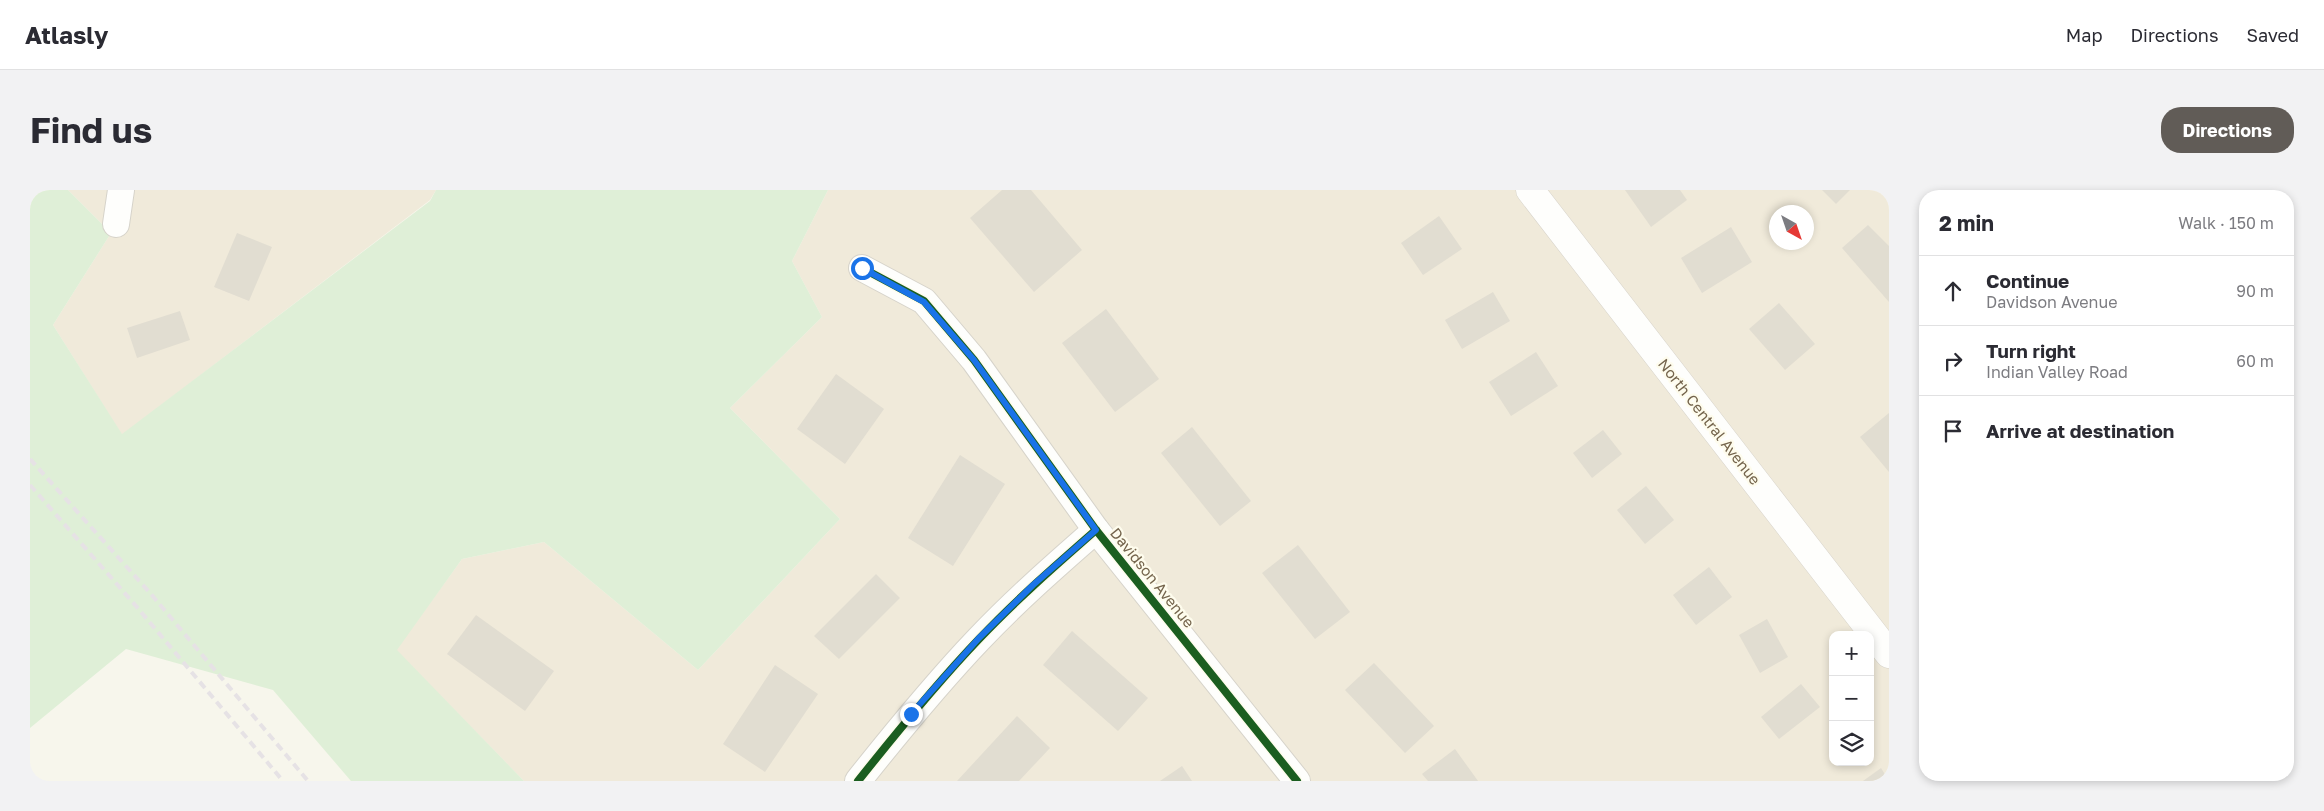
<!DOCTYPE html>
<html lang="en">
<head>
<meta charset="utf-8">
<style>
	body { margin:0; font-family:"Golos Text",sans-serif; background:#f2f2f3; color:#2b2b33 }
	.controls { position:absolute; right:15px; bottom:15px; display:grid; overflow:hidden; border-radius:10px; box-shadow:0 2px 8px #0003 }
	.controls button { width:45px; height:45px; display:grid; place-items:center; padding:0; border:0; border-bottom:1px solid #e1e1e2; background:#fff; color:#2b2b33; font:25px sans-serif }
	.compass { position:absolute; left:1739px; top:15px; width:45px; height:45px; border-radius:50%; background:#fff; box-shadow:0 2px 8px #0003; rotate:140deg }
	.stop { position:absolute; width:15px; height:15px; margin:-11px; border:4px solid #1a73e8; border-radius:50%; background:#fff }
	.stop.end { background:#1a73e8; border-color:#fff; box-shadow:0 1px 5px #0008 }
	.list { margin:0; padding:0; list-style:none }
	h2 { display:flex; justify-content:space-between; align-items:center; height:65px; margin:0; padding:0 20px; font-size:21px }
	h2 small { font-size:16px; font-weight:400; color:#7c7c81 }
	.list li { display:grid; grid-template-columns:32px 1fr auto; gap:15px; align-items:center; box-sizing:border-box; height:70px; padding:0 20px; border-top:1px solid #e1e1e2 }
	.list b { display:block; font-size:19px; white-space:nowrap }
	.list p { margin:0; font-size:16px; white-space:nowrap; color:#7c7c81 }
	.list em { font-size:16px; font-style:normal; color:#7c7c81 }
	.icon { flex:none; width:28px; height:28px; fill:none; stroke:currentColor; stroke-width:2; stroke-linecap:round; stroke-linejoin:round }
	.map { position:relative; flex:none; width:1859px; height:591px; overflow:hidden; border-radius:20px }
	header { display:flex; align-items:center; gap:30px; box-sizing:border-box; height:70px; padding:0 25px; background:#fff; border-bottom:1px solid #e1e1e2 }
	header strong { font-size:24px }
	nav { display:flex; gap:28px; margin-inline-start:auto; font-size:18px }
	.intro { display:flex; align-items:center; justify-content:space-between; box-sizing:border-box; height:120px; padding:0 30px }
	h1 { margin:0; font-size:35px }
	.button { padding:12px 22px; border-radius:20px; background:#615c57; color:#fff; font-size:18px; font-weight:700 }
	main { display:flex; gap:30px; padding:0 30px }
	aside { flex:1; background:#fff; border-radius:20px; box-shadow:0 2px 8px #0003 }
	.map>svg:first-child { display:block }
	.residential { fill:#f0eada; fill-rule:evenodd }
	.green { fill:#dfefd7 }
	.building { fill:#e1ddd1 }
	.lines { fill:none; stroke-linecap:round; stroke-linejoin:round }
	.street-casing { stroke:#d6d3ca; stroke-width:28 }
	.secondary-casing { stroke:#d7d3ca; stroke-width:29 }
	.street { stroke:#fefefc; stroke-width:26 }
	.secondary { stroke:#fefefc; stroke-width:28 }
	.rail { stroke:#e6e2e5; stroke-width:4; stroke-dasharray:8 5; stroke-linecap:butt }
	.cycleway-casing { stroke:#fefced; stroke-width:11 }
	.cycleway { stroke:#1b5e20; stroke-width:8 }
	.route { stroke:#1a73e8; stroke-width:6 }
	.labels { text-anchor:middle; stroke-width:4.5; stroke-linejoin:round; paint-order:stroke }
	.street-label { font-size:15px; fill:#74644c; stroke:#fefced }
</style>
</head>
<body>
<header>
<strong>Atlasly</strong>
<nav><a>Map</a><a>Directions</a><a>Saved</a></nav>
</header>
<div class="intro"><h1>Find us</h1><a class="button">Directions</a></div>
<main>
<div class="map">
<svg width="1859" height="591" viewBox="0 0 1859 591">
	<rect width="100%" height="100%" fill="#f7f6ec"/>
	<g class="residential">
		<polygon points="38,0 406,0 400,10 92,245 23,135 81,43"/>
		<path d="M798 0H1859V591H494L366 460 432 369 514 352 668 480 810 329 700 218 792 127 762 71ZM1746 22H1776V52H1746ZM1803 445H1840V572H1803Z"/>
	</g>
	<polygon class="green" points="0,0 38,0 81,43 23,135 92,244 400,11 406,0 798,0 762,71 792,127 700,218 810,329 668,480 514,352 432,369 367,460 494,591 321,591 243,500 96,459 0,538"/>
	<g class="building">
		<polygon points="972,0 1001,0 1052,60 1004,102 940,28"/>
		<polygon points="1595,0 1650,0 1657,10 1621,37"/>
		<polygon points="1792,0 1820,0 1806,14"/>
		<polygon points="1409,26 1432,59 1393,85 1371,53"/>
		<polygon points="1838,35 1859,56 1859,112 1812,58"/>
		<polygon points="1701,37 1722,72 1672,103 1651,68"/>
		<polygon points="207,43 242,57 219,111 184,97"/>
		<polygon points="1463,102 1480,131 1432,159 1415,130"/>
		<polygon points="1749,113 1785,154 1755,180 1719,139"/>
		<polygon points="1076,119 1129,189 1085,222 1032,153"/>
		<polygon points="150,121 160,150 107,168 97,138"/>
		<polygon points="1506,162 1528,196 1481,226 1459,192"/>
		<polygon points="806,184 854,219 815,274 767,239"/>
		<polygon points="1859,223 1859,282 1830,247"/>
		<polygon points="1162,237 1221,311 1190,336 1131,263"/>
		<polygon points="1573,240 1592,264 1562,288 1543,263"/>
		<polygon points="930,265 975,294 923,376 878,348"/>
		<polygon points="1616,296 1644,330 1615,354 1587,320"/>
		<polygon points="1268,355 1320,422 1285,449 1232,383"/>
		<polygon points="1679,377 1702,407 1666,435 1643,405"/>
		<polygon points="846,384 870,408 809,469 784,446"/>
		<polygon points="446,425 524,481 495,521 417,464"/>
		<polygon points="1737,429 1758,467 1730,483 1709,445"/>
		<polygon points="1042,441 1118,508 1088,541 1013,475"/>
		<polygon points="1344,473 1404,536 1375,563 1315,500"/>
		<polygon points="745,475 788,504 735,582 693,554"/>
		<polygon points="1771,494 1790,517 1749,549 1731,527"/>
		<polygon points="987,526 1020,558 989,591 927,591"/>
		<polygon points="1425,559 1448,591 1398,591 1392,584"/>
		<polygon points="1152,576 1162,591 1130,591"/>
		<polygon points="1851,578 1859,591 1833,591"/>
	</g>
	<g class="lines">
		<g class="street-casing">
			<g id="street">
				<polyline points="86,34 91,0"/>
				<polyline points="832,78 894,111 944,170 1066,340 1267,591"/>
				<path d="M828 591C867 542 906 494 949 449 986 410 1026 375 1066 340"/>
			</g>
		</g>
		<g class="secondary-casing">
			<polyline id="secondary" points="1500,0 1859,464"/>
		</g>
		<use href="#street" class="street"/>
		<use href="#secondary" class="secondary"/>
		<g class="rail">
			<polyline points="0,269 121,404 278,591"/>
			<polyline points="0,295 106,416 253,591"/>
		</g>
		<g class="cycleway-casing">
			<g id="cycleway">
				<polyline points="832,78 894,111 944,170 1066,340 1267,591"/>
				<path d="M828 591C867 542 906 494 949 449 986 410 1026 375 1066 340"/>
			</g>
		</g>
		<use href="#cycleway" class="cycleway"/>
	</g>
	<g class="lines">
		<polyline class="route" points="832,78 894,112 944,170 1066,340 1003,395 949,448 881,524"/>
	</g>
	<g class="labels">
		<g class="street-label">
			<text transform="translate(1679 232) rotate(52)" y="5">North Central Avenue</text>
			<text transform="translate(1122 388) rotate(51)" y="5">Davidson Avenue</text>
		</g>
	</g>
</svg>
<div class="controls">
<button>+</button>
<button>−</button>
<button><svg class="icon" aria-label="layers" viewBox="0 0 24 24"><path d="M12 4l9 5-9 5-9-5zM3 14l9 5 9-5"/></svg></button>
</div>
<svg class="compass" viewBox="-18 -18 36 36"><path d="M0-13l5 13h-10z" fill="#e53935"/><path d="M0 13l5-13h-10z" fill="#7c7c81"/></svg>
<div class="stop" style="left:832px;top:78px"></div>
<div class="stop end" style="left:881px;top:524px"></div>
</div>
<aside>
<h2>2 min<small>Walk · 150 m</small></h2>
<ul class="list">
<li><svg class="icon" aria-label="ahead" viewBox="0 0 24 24"><path d="M12 20V5M6 11l6-6 6 6"/></svg><div><b>Continue</b><p>Davidson Avenue</p></div><em>90 m</em></li>
<li><svg class="icon" aria-label="right" viewBox="0 0 24 24"><path d="M7 20v-9h11M14 6l5 5-5 5"/></svg><div><b>Turn right</b><p>Indian Valley Road</p></div><em>60 m</em></li>
<li><svg class="icon" aria-label="arrive" viewBox="0 0 24 24"><path d="M6 21V4h12l-3 4 3 4H6"/></svg><div><b>Arrive at destination</b></div></li>
</ul>
</aside>
</main>
</body>
</html>
